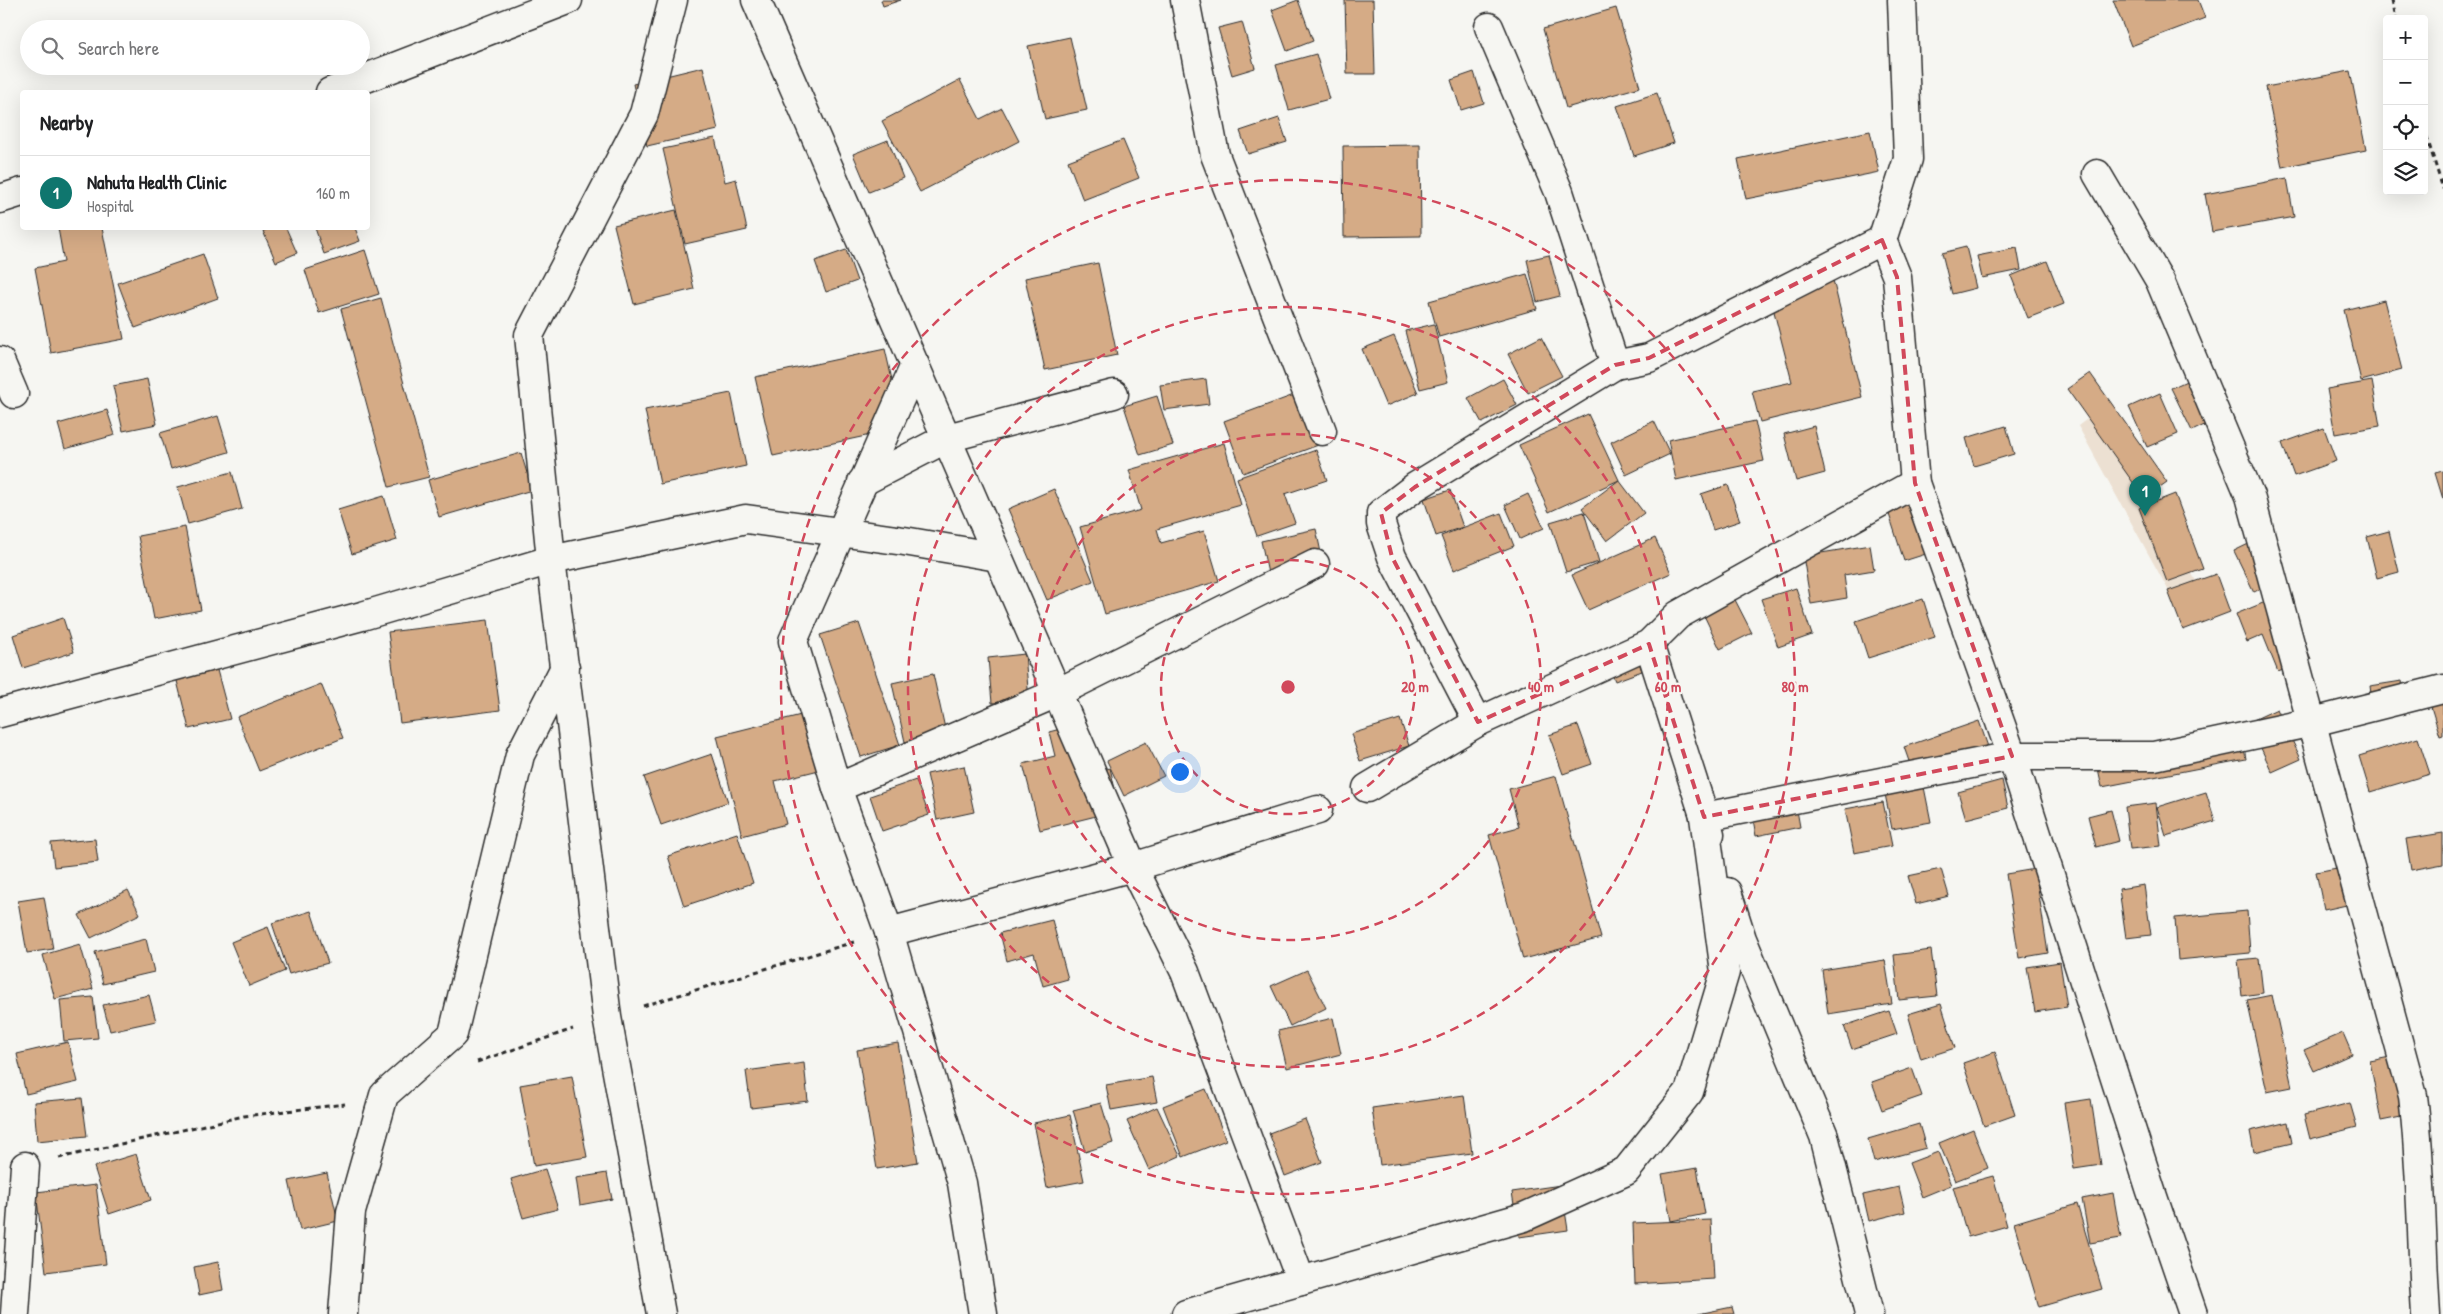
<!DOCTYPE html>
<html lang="en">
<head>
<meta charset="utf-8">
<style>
	body { margin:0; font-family:"Patrick Hand",sans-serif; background:#f6f6f6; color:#202124 }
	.controls { position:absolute; right:15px; top:15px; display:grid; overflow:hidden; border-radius:5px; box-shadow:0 5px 20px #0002 }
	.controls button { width:45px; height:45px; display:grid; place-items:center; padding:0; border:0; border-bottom:1px solid #e0e0e0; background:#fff; color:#202124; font:25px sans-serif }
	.you { position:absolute; left:1179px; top:771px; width:18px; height:18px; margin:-12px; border:4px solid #fff; border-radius:50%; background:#1a73e8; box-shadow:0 0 0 8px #1a73e833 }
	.badge { display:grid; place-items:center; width:32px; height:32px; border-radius:50%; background:#0f766e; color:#fff; font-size:16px; font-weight:700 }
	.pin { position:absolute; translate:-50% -41px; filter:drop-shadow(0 1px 2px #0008) }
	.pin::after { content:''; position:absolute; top:26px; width:18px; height:15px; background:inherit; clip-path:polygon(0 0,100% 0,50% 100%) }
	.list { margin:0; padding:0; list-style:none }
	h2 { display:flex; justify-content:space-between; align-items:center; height:65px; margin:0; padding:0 20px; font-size:21px }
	h2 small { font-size:16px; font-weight:400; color:#757577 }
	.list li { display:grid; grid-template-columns:32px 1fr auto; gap:15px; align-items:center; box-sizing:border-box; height:75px; padding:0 20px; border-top:1px solid #e0e0e0 }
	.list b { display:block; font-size:19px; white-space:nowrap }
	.list p { margin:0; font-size:16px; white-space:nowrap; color:#757577 }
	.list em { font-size:16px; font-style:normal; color:#757577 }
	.icon { flex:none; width:28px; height:28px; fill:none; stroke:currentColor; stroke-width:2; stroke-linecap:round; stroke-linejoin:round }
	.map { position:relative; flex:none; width:2443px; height:1314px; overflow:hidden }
	.search { position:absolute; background:#fff; box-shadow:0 5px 20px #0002; left:20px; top:20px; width:350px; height:55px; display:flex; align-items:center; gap:12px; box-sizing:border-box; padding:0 18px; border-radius:28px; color:#757577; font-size:19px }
	.panel { position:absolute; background:#fff; box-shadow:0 5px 20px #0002; left:20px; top:90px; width:350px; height:140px; border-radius:5px }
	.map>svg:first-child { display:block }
	.built { fill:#ece0d2 }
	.building { fill:#d5ab86; stroke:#2b2b2b }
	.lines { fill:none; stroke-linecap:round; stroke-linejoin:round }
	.street-casing { stroke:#2b2b2b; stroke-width:31 }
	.path { stroke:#2b2b2b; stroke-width:3; stroke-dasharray:5 4; stroke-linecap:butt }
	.street { stroke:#f6f6f2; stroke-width:28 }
	.marked { fill:none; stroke:#d1495b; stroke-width:4; stroke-dasharray:10 6; stroke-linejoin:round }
	.ring { fill:none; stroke:#d1495b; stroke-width:2.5; stroke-dasharray:9 6 }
	.centre { fill:#d1495b; stroke:#f6f6f2; stroke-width:2.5 }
	.ring-label { font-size:15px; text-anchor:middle; font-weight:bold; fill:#d1495b; stroke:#f6f6f2; stroke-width:4.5; stroke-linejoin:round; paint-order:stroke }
</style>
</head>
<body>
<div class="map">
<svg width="2443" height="1314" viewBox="0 0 2443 1314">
	<rect width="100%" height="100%" fill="#f6f6f2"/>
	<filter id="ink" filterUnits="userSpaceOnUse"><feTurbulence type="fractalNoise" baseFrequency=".02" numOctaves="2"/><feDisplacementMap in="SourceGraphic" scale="10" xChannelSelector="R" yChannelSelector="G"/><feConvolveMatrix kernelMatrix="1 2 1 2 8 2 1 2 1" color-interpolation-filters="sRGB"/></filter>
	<g filter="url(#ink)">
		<polygon class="built" points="2104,406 2209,606 2182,615 2078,426"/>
		<g class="building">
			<polygon points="881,0 901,0 883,6"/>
			<polygon points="1298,0 1313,41 1287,51 1272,10"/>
			<polygon points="1345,0 1373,0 1375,74 1347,74"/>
			<polygon points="2113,0 2198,0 2205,18 2131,46"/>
			<polygon points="1616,8 1640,87 1566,108 1543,29"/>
			<polygon points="1242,22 1255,68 1232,75 1218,28"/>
			<polygon points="1070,37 1087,110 1045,119 1028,46"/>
			<polygon points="1316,54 1329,99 1289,110 1276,65"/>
			<polygon points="703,67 718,130 647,146 633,84"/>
			<polygon points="2350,71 2366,150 2282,167 2266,87"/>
			<polygon points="1474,72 1484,103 1461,110 1451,80"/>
			<polygon points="960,80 980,119 1002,108 1019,141 920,192 882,121"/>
			<polygon points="1657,93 1674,143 1634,156 1617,106"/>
			<polygon points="1279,118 1287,142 1248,154 1240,131"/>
			<polygon points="1870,131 1879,172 1746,199 1738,159"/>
			<polygon points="715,138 725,182 736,179 747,230 685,244 663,149"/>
			<polygon points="888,140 903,178 869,192 853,154"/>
			<polygon points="1123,140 1139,178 1083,200 1068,161"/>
			<polygon points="1420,145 1421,236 1344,237 1343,146"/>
			<polygon points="2287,178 2294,217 2212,232 2205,194"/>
			<polygon points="676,210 694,289 634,304 614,225"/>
			<polygon points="58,228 102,228 124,339 51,353 35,268 64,262"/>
			<polygon points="271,228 286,228 297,253 276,262 263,231"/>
			<polygon points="315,228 355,228 360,241 324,254"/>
			<polygon points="1966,247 1976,288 1952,294 1942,253"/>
			<polygon points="2017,248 2021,270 1982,278 1977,256"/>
			<polygon points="365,250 379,294 319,313 305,270"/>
			<polygon points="846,250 857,281 826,292 815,261"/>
			<polygon points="203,254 218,298 135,328 118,283"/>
			<polygon points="1549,255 1560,296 1537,302 1527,260"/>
			<polygon points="2047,261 2064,304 2028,318 2011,276"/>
			<polygon points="1098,263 1117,355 1045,370 1025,278"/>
			<polygon points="1527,274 1537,309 1439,337 1429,301"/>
			<polygon points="1832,276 1862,397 1760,422 1752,391 1792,382 1769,292"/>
			<polygon points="381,298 429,477 389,487 341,309"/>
			<polygon points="2384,300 2402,370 2361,381 2344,310"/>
			<polygon points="1434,324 1448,382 1420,389 1405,331"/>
			<polygon points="1394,336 1418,393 1386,406 1362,349"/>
			<polygon points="1541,337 1562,376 1528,393 1508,354"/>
			<polygon points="885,349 903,428 773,456 755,377"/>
			<polygon points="2090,373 2167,482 2144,498 2067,389"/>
			<polygon points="2202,374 2223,416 2192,431 2171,388"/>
			<polygon points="147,379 157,424 123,431 113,386"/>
			<polygon points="1206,379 1209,404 1164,410 1160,385"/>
			<polygon points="1503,379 1517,405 1482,423 1468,398"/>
			<polygon points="2372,381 2380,426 2335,434 2327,389"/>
			<polygon points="1302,392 1321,444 1243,473 1224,421"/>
			<polygon points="731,393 746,466 660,484 645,410"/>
			<polygon points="2160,393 2178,434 2147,447 2129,407"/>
			<polygon points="1157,396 1173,445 1140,455 1124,406"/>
			<polygon points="107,410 115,435 65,449 58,424"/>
			<polygon points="1588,414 1619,480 1549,512 1519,445"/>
			<polygon points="218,416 229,452 171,469 160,433"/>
			<polygon points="1654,421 1670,454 1626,475 1611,442"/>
			<polygon points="1755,421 1764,461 1676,480 1668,440"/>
			<polygon points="1814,426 1825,473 1796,481 1784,434"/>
			<polygon points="2006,426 2014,454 1974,466 1966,438"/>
			<polygon points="2324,428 2336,461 2294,476 2282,443"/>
			<polygon points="1224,443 1241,505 1157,529 1161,543 1204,531 1219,581 1105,614 1080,527 1141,510 1129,470"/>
			<polygon points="1316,450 1327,480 1285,494 1295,523 1257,536 1237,478"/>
			<polygon points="521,453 532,490 439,517 428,480"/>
			<polygon points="2443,471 2443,499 2435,473"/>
			<polygon points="232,472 242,509 188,524 178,487"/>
			<polygon points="1619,480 1644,513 1607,541 1582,508"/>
			<polygon points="1728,485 1740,521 1713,530 1701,494"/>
			<polygon points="1054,489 1093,581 1047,600 1008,509"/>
			<polygon points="1450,490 1463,527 1436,536 1424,499"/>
			<polygon points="1528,494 1544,528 1520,539 1505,505"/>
			<polygon points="2175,494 2203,569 2167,582 2139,508"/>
			<polygon points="384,496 397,540 352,554 338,510"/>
			<polygon points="1915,499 1932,552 1904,561 1887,508"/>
			<polygon points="1584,512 1599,562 1566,572 1550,522"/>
			<polygon points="1501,513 1514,546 1454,570 1441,536"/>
			<polygon points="185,527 201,610 154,619 138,536"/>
			<polygon points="1316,529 1324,567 1269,578 1261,541"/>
			<polygon points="2389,531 2399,572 2377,578 2367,537"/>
			<polygon points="2263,537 2283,578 2254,592 2234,551"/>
			<polygon points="1655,538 1671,573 1588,610 1572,575"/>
			<polygon points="1870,545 1874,570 1844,575 1847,598 1811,604 1803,556"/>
			<polygon points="2216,574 2230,612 2183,630 2168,591"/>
			<polygon points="1796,588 1812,635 1778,647 1761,599"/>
			<polygon points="1731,592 1752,633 1720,649 1700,607"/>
			<polygon points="2285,594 2311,659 2278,672 2263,635 2247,642 2236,614"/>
			<polygon points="1923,599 1935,637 1868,658 1856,621"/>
			<polygon points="63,618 74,652 23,668 13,635"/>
			<polygon points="488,620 500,710 400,723 388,632"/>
			<polygon points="859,623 900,745 861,757 820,635"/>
			<polygon points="1635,649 1642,671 1615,681 1606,659"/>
			<polygon points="1025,654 1029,700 992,703 988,658"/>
			<polygon points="214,659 230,719 189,729 174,669"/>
			<polygon points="933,674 946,733 905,742 892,683"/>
			<polygon points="2402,681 2406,705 2373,709 2370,686"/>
			<polygon points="321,684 343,738 259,771 237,717"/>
			<polygon points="2443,690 2443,735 2440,736 2427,694"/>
			<polygon points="2277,709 2301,759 2272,772 2249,722"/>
			<polygon points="813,712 827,768 775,781 786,824 742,836 717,736"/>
			<polygon points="1400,719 1409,746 1360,761 1351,734"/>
			<polygon points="1979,721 1993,761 1918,787 1904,747"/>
			<polygon points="1079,724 1092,773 1110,768 1120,810 1040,830 1023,764 1055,756 1049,732"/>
			<polygon points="1578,725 1592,764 1563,774 1549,735"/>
			<polygon points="2241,731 2246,759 2102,787 2096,759"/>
			<polygon points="2418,738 2430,774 2370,792 2359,756"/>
			<polygon points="1146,742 1164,776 1124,796 1107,761"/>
			<polygon points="712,754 728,802 661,825 644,777"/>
			<polygon points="964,766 974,812 937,820 927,774"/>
			<polygon points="1556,776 1601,938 1523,959 1489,835 1519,827 1509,789"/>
			<polygon points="916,780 929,815 882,831 870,796"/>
			<polygon points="2002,780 2008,808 1966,819 1958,792"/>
			<polygon points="1924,787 1931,822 1892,829 1885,794"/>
			<polygon points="2206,792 2215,821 2166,836 2157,807"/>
			<polygon points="1795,799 1800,827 1756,836 1751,808"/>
			<polygon points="1883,802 1892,846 1854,853 1845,809"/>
			<polygon points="2156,803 2161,846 2130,849 2125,807"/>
			<polygon points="2111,810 2119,841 2096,847 2088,816"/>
			<polygon points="737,833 753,883 684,906 668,856"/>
			<polygon points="2443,833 2443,864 2411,870 2406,839"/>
			<polygon points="95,839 98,862 54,867 51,843"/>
			<polygon points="2342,867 2351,904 2324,910 2316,872"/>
			<polygon points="1941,869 1949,896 1916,904 1908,876"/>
			<polygon points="2035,869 2048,953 2019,958 2006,874"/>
			<polygon points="2144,885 2151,935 2126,938 2119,889"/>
			<polygon points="128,890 140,914 91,938 79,915"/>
			<polygon points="44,897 53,949 27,953 18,901"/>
			<polygon points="311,911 328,963 289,974 272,923"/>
			<polygon points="2247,911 2250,953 2178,960 2175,918"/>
			<polygon points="1052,920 1068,979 1043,986 1034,953 1007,961 1000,933"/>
			<polygon points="268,927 285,971 249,986 231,942"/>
			<polygon points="146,939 154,972 103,984 95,952"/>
			<polygon points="80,944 93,989 55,999 43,955"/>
			<polygon points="1931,950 1937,996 1899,1000 1894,955"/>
			<polygon points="2259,958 2263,993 2242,996 2238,960"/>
			<polygon points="1885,960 1892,1004 1828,1014 1822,970"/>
			<polygon points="2060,962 2067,1007 2035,1012 2027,967"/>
			<polygon points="1307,970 1326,1008 1290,1026 1271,986"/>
			<polygon points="149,995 156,1021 110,1031 103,1005"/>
			<polygon points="2272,995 2292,1087 2267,1092 2247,1000"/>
			<polygon points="93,997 98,1038 64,1041 60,1000"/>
			<polygon points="1941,1004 1955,1048 1921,1059 1908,1014"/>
			<polygon points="1889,1011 1897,1034 1852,1049 1844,1026"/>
			<polygon points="1333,1018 1341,1054 1287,1068 1278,1031"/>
			<polygon points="2343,1033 2352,1054 2314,1071 2304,1050"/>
			<polygon points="68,1042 78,1082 26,1094 17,1054"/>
			<polygon points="898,1043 918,1162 877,1169 857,1050"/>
			<polygon points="1995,1052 2015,1115 1984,1126 1963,1063"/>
			<polygon points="2395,1056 2406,1116 2381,1121 2370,1061"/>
			<polygon points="804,1063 808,1101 751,1108 746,1071"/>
			<polygon points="1912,1068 1922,1096 1882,1110 1872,1082"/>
			<polygon points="572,1076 587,1157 534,1166 520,1085"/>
			<polygon points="1152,1077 1157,1102 1111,1110 1106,1085"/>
			<polygon points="1206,1089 1226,1140 1183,1157 1163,1106"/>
			<polygon points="1464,1095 1472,1153 1380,1165 1372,1108"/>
			<polygon points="82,1098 87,1136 37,1141 34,1102"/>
			<polygon points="2091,1099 2101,1165 2074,1169 2064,1103"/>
			<polygon points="1101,1103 1113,1143 1085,1152 1073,1110"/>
			<polygon points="2350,1103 2357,1127 2310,1139 2304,1115"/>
			<polygon points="1157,1107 1180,1156 1149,1170 1127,1121"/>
			<polygon points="1070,1115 1084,1181 1047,1188 1034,1123"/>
			<polygon points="1305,1119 1322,1162 1285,1176 1269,1133"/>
			<polygon points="2288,1122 2292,1143 2254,1152 2250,1131"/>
			<polygon points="1919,1124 1926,1148 1874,1162 1868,1139"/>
			<polygon points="1973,1129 1988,1168 1955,1181 1939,1143"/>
			<polygon points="1938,1152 1951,1185 1922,1197 1909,1163"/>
			<polygon points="136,1154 151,1200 109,1214 94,1167"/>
			<polygon points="1697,1168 1705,1214 1671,1221 1662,1174"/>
			<polygon points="545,1169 558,1209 523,1218 511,1179"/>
			<polygon points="327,1173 338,1221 300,1230 289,1181"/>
			<polygon points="607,1173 612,1199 580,1205 576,1178"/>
			<polygon points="1993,1176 2007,1226 1968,1237 1953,1187"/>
			<polygon points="96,1185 106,1264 46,1272 36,1192"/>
			<polygon points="1561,1185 1568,1230 1519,1237 1512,1192"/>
			<polygon points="1899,1187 1905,1212 1869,1221 1863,1195"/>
			<polygon points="2113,1193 2121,1238 2090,1243 2082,1199"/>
			<polygon points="2077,1204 2102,1289 2039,1307 2014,1223"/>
			<polygon points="1711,1220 1714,1279 1635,1284 1633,1223"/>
			<polygon points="218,1262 223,1290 199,1295 194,1267"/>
			<polygon points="1732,1307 1734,1314 1698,1314"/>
		</g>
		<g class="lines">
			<g class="street-casing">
				<g id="street">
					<polyline points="756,0 1133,867 1185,972 1301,1281"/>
					<polyline points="1185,0 1215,155 1322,431"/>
					<polyline points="1902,0 1908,159 1882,240 1897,277 1915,483 2012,756 2151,1191 2193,1314"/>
					<polyline points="1489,27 1559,192 1615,365"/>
					<polyline points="330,92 568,0"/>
					<path d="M2097 174 2160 281 2250 496 2413 1096C2422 1168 2421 1241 2426 1314"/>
					<polyline points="0,199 22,192"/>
					<polyline points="0,361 14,394"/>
					<polyline points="915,365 793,641 837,788 889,932 962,1183 983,1314"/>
					<polyline points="862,482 947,438 1114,394"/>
					<polyline points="1649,644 1710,834"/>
					<polyline points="0,713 362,616 551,560 746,519 904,541 998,557"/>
					<polyline points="1478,722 1392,557 1381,524 1381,513 1415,487 1615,365 1649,358 1882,240"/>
					<polyline points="837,788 1057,693 1315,564"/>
					<polyline points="1367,788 1478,722 1649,644 1678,615 1915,483"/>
					<polyline points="1727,892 1742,939 1824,1136 1869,1314"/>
					<polyline points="889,932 1133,867 1318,810"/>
					<polyline points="15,1314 25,1166"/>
					<polyline points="343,1314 351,1212 384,1095 453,1034 520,755 565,667"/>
					<polyline points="661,1314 607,1017 551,560 529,335 644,114 673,0"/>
					<polyline points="1186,1314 1524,1217 1626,1171 1689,1092 1725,972 1704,817 2012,756 2154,756 2313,722 2443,689"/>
				</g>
			</g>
			<g class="path">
				<polyline points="2392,0 2396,19"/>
				<polyline points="2424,128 2443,189"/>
				<polyline points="643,1006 854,942"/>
				<polyline points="477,1062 573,1029"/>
				<polyline points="59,1158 244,1116 345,1104"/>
			</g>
			<use href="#street" class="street"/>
		</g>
	</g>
	<path class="marked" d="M1882 240 1897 277 1915 483 2012 756 1704 817 1649 644 1478 722 1392 557 1381 513 1415 487 1615 365 1649 358Z"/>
	<g class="ring">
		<circle cx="1288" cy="687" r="127"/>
		<circle cx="1288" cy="687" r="253"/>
		<circle cx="1288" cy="687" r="380"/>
		<circle cx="1288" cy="687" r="507"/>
	</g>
	<circle cx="1288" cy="687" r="8" class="centre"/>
	<g class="ring-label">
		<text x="1415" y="692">20 m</text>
		<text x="1541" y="692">40 m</text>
		<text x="1668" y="692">60 m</text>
		<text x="1795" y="692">80 m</text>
	</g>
</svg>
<div class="controls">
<button>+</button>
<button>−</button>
<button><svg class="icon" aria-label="locate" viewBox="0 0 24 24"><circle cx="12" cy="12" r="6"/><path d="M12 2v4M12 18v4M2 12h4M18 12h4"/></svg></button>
<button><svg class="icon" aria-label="layers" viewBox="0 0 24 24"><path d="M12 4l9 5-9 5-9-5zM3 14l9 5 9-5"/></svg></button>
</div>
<div class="you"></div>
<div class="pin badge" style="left:2145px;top:516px">1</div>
<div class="search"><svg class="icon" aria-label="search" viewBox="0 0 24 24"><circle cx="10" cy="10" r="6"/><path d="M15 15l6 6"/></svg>Search here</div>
<section class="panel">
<h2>Nearby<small></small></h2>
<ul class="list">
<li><span class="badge">1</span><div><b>Nahuta Health Clinic</b><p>Hospital</p></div><em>160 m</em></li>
</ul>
</section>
</div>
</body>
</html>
